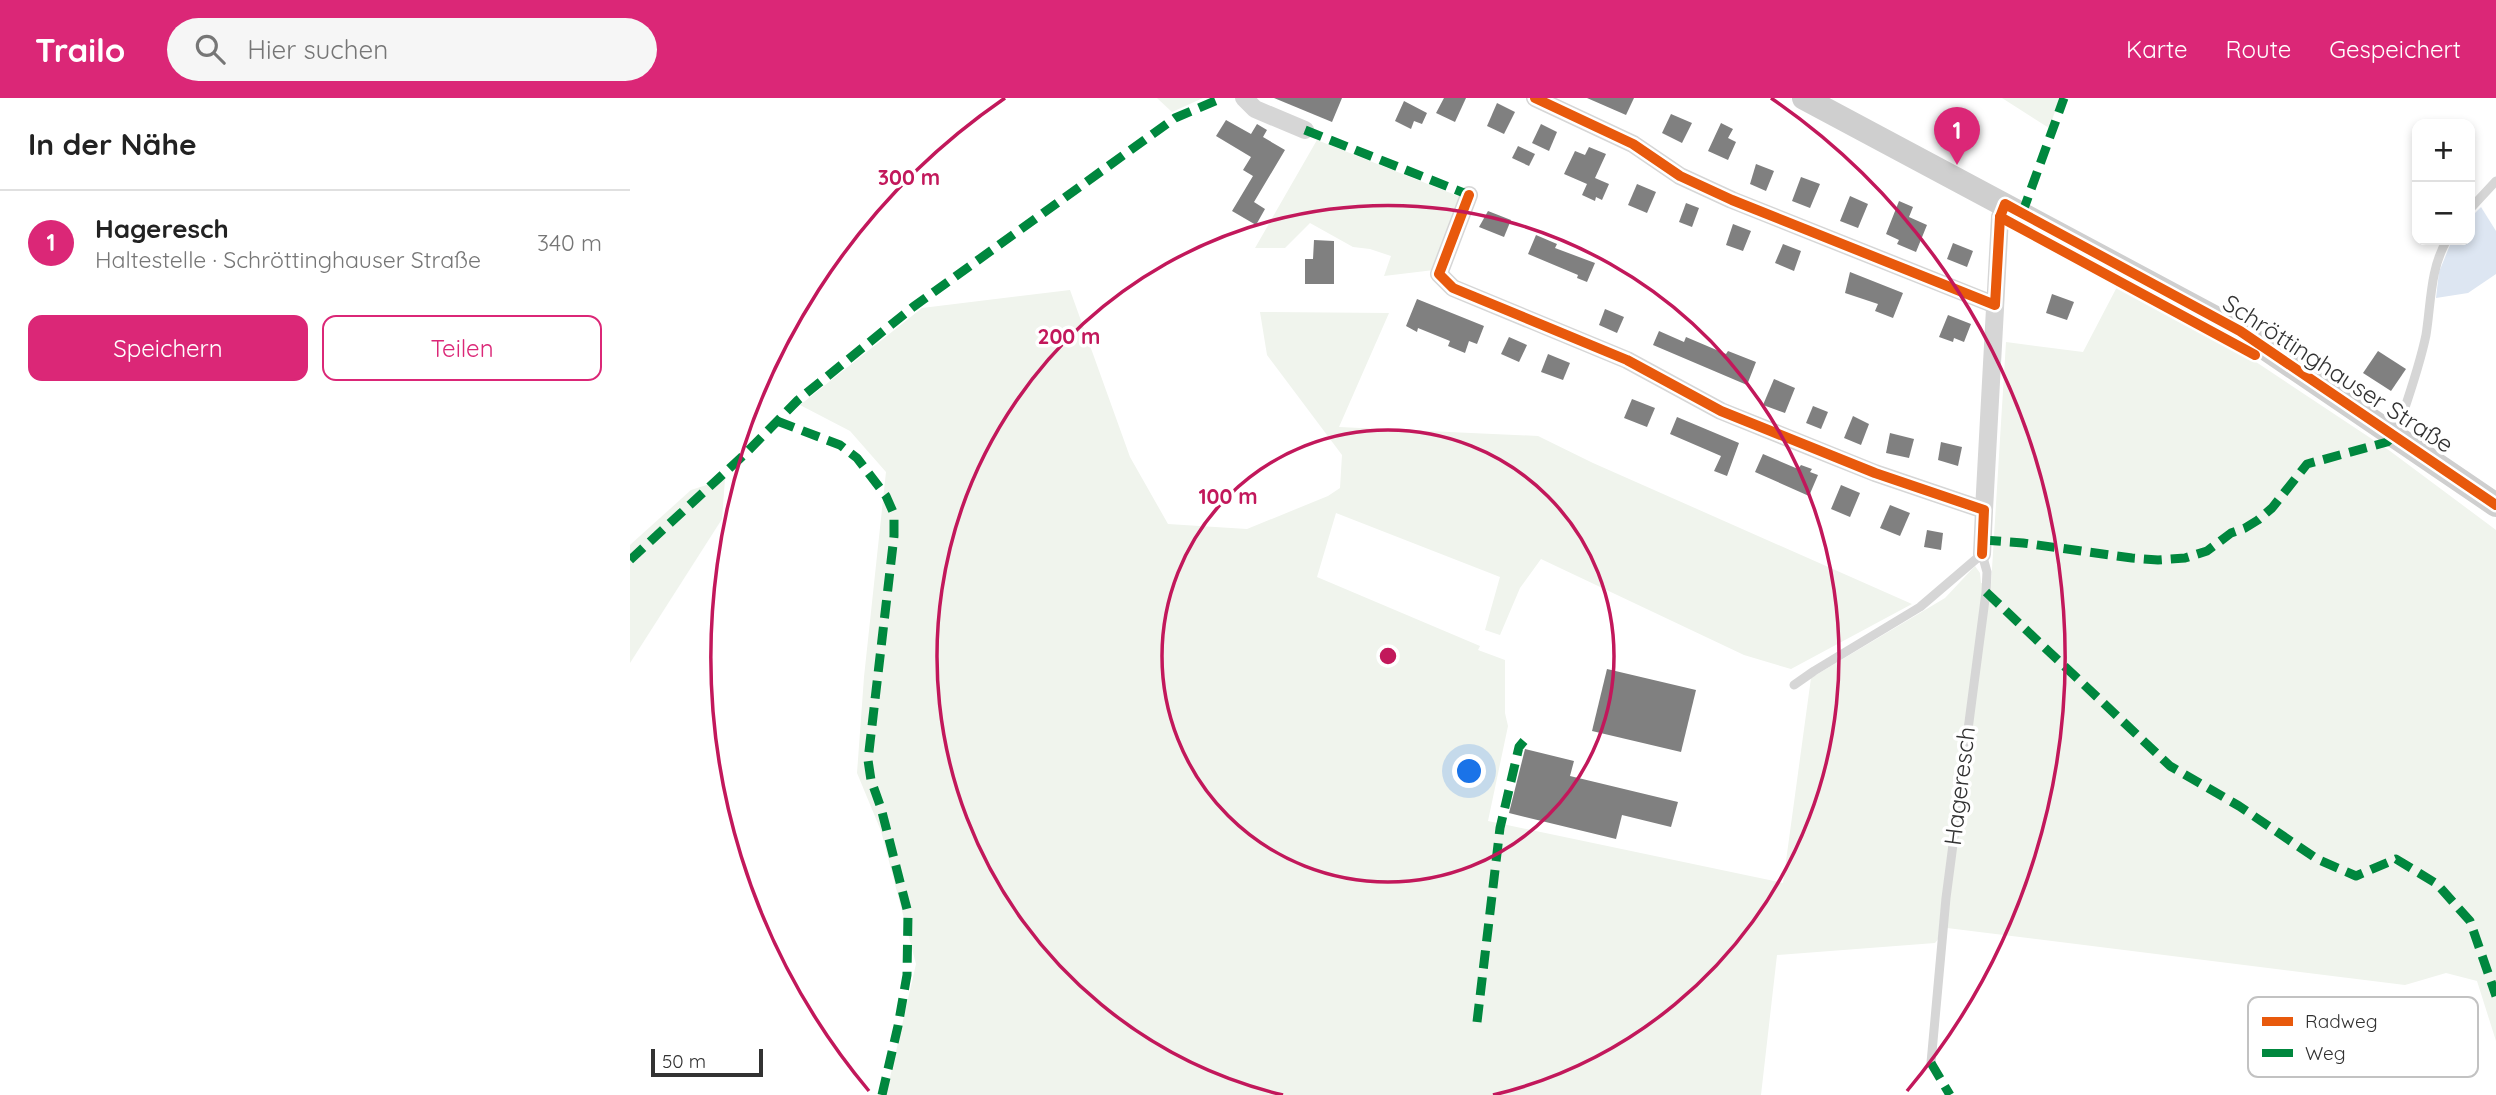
<!DOCTYPE html>
<html lang="de">
<head>
<meta charset="utf-8">
<style>
	body { margin:0; font-family:Quicksand,sans-serif; background:#f6f6f6; color:#222 }
	.controls { position:absolute; right:21px; top:21px; display:grid; overflow:hidden; border-radius:14px; box-shadow:0 4px 10px #0003 }
	.controls button { width:63px; height:63px; display:grid; place-items:center; padding:0; border:0; border-bottom:2px solid #e0e0e0; background:#fff; color:#222; font:35px sans-serif }
	.scale { position:absolute; left:21px; bottom:18px; width:112px; box-sizing:border-box; padding-left:7px; border:4px solid #323232; border-top:0; font-size:19px; line-height:24px; white-space:nowrap; color:#323232; -webkit-text-stroke:5px #fff; paint-order:stroke }
	.you { position:absolute; left:840px; top:674px; width:24px; height:24px; margin:-18px; border:5px solid #fff; border-radius:50%; background:#1a73e8; box-shadow:0 0 0 10px #1a73e833 }
	.badge { display:grid; place-items:center; width:46px; height:46px; border-radius:50%; background:#db2777; color:#fff; font-size:23px; font-weight:700 }
	.pin { position:absolute; translate:-50% -58px; filter:drop-shadow(0 2px 4px #0008) }
	.pin::after { content:''; position:absolute; top:37px; width:24px; height:21px; background:inherit; clip-path:polygon(0 0,100% 0,50% 100%) }
	.list { margin:0; padding:0; list-style:none }
	h2 { display:flex; justify-content:space-between; align-items:center; height:91px; margin:0; padding:0 28px; font-size:30px }
	h2 small { font-size:23px; font-weight:400; color:#767676 }
	.list li { display:grid; grid-template-columns:46px 1fr auto; gap:21px; align-items:center; box-sizing:border-box; height:105px; padding:0 28px; border-top:2px solid #e0e0e0 }
	.list b { display:block; font-size:26px; white-space:nowrap }
	.list p { margin:0; font-size:23px; white-space:nowrap; color:#767676 }
	.list em { font-size:23px; font-style:normal; color:#767676 }
	.actions { display:flex; gap:14px; padding:21px 28px }
	.actions a { flex:1; padding:16px 0; border:2px solid #db2777; border-radius:14px; text-align:center; font-size:24px; color:#db2777 }
	.actions .main { background:#db2777; color:#fff }
	.icon { flex:none; width:38px; height:38px; fill:none; stroke:currentColor; stroke-width:2; stroke-linecap:round; stroke-linejoin:round }
	.map { position:relative; flex:none; width:1866px; height:997px; overflow:hidden }
	header { display:flex; align-items:center; gap:42px; box-sizing:border-box; height:98px; padding:0 35px; background:#db2777; color:#fff }
	header strong { font-size:33px }
	nav { display:flex; gap:38px; margin-inline-start:auto; font-size:24px }
	.search { width:490px; height:63px; background:#f6f6f6; display:flex; align-items:center; gap:18px; box-sizing:border-box; padding:0 24px; border-radius:38px; color:#767676; font-size:26px }
	main { display:flex }
	aside { flex:1; background:#fff }
	.map>svg:first-child { display:block }
	.green { fill:#f0f4ed }
	.water { fill:#dde6f2 }
	.building { fill:#808080 }
	.lines { fill:none; stroke-linecap:round; stroke-linejoin:round }
	.lane { stroke:#d6d6d6; stroke-width:9 }
	.street { stroke:#d6d6d6; stroke-width:18 }
	.secondary { stroke:#cfcfcf; stroke-width:24 }
	.quiet { stroke:#00873e; stroke-width:9; stroke-dasharray:18 9; stroke-linecap:butt }
	.cycleway-casing { stroke:#fff; stroke-width:15 }
	.cycleway { stroke:#e8590c; stroke-width:10 }
	.ring { fill:none; stroke:#c2185b; stroke-width:3.5 }
	.labels { text-anchor:middle; stroke-width:7; stroke-linejoin:round; paint-order:stroke }
	.street-label { font-size:24px; fill:#323232; stroke:#fff }
	.key { fill:#fff; stroke:#c2c2c2; stroke-width:2 }
	.key-label { font-size:19px; fill:#323232 }
	.centre { fill:#c2185b; stroke:#fff; stroke-width:3.5 }
	.ring-label { font-size:21px; text-anchor:middle; font-weight:bold; fill:#c2185b; stroke:#fff; stroke-width:7; stroke-linejoin:round; paint-order:stroke }
</style>
</head>
<body>
<header>
<strong>Trailo</strong>
<div class="search"><svg class="icon" aria-label="search" viewBox="0 0 24 24"><circle cx="10" cy="10" r="6"/><path d="M15 15l6 6"/></svg>Hier suchen</div>
<nav><a>Karte</a><a>Route</a><a>Gespeichert</a></nav>
</header>
<main>
<aside>
<h2>In der Nähe<small></small></h2>
<ul class="list">
<li><span class="badge">1</span><div><b>Hageresch</b><p>Haltestelle · Schröttinghauser Straße</p></div><em>340 m</em></li>
</ul>
<div class="actions"><a class="main">Speichern</a><a>Teilen</a></div>
</aside>
<div class="map">
<svg width="1866" height="997" viewBox="0 0 1866 997">
	<rect width="100%" height="100%" fill="#fff"/>
	<g class="green">
		<polygon points="527,0 573,0 542,14"/>
		<polygon points="1372,0 1430,0 1419,30"/>
		<polygon points="687,42 833,100 804,172 754,178 761,158 740,151 723,149 680,125 655,150 625,150"/>
		<polygon points="1488,187 1611,254 1760,353 1866,432 1866,943 1847,883 1816,875 1775,887 1317,830 1305,845 1147,857 1131,997 256,997 286,866 251,733 227,675 234,579 256,374 220,333 170,307 292,210 440,192 500,359 538,426 617,431 698,398 710,390 712,357 637,257 630,214 759,215 709,329 908,338 963,365 1282,506 1161,571 1114,557 911,461 890,490 870,537 855,532 870,479 706,415 687,479 850,548 848,552 875,562 875,615 878,628 858,723 1153,785 1181,580 1315,500 1345,468 1350,475 1351,485 1361,487 1376,244 1453,254"/>
		<polygon points="95,381 92,421 0,565 0,447 61,392"/>
	</g>
	<polygon class="water" points="1851,109 1866,133 1866,176 1838,195 1806,200 1809,174 1822,142 1840,142 1840,120"/>
	<g class="building">
		<polygon points="644,0 712,0 702,24"/>
		<polygon points="814,0 836,0 825,24 806,15"/>
		<polygon points="957,0 1004,0 996,17"/>
		<polygon points="774,3 797,15 792,26 784,23 781,31 765,23"/>
		<polygon points="867,5 885,14 874,36 857,28"/>
		<polygon points="1041,16 1062,25 1052,45 1032,35"/>
		<polygon points="596,22 621,36 627,26 637,32 633,39 655,52 624,104 635,111 626,127 602,113 623,78 613,72 621,59 586,38"/>
		<polygon points="1091,25 1103,31 1098,40 1106,44 1098,62 1078,53"/>
		<polygon points="911,26 927,34 919,53 902,45"/>
		<polygon points="888,48 905,56 899,68 882,60"/>
		<polygon points="959,49 976,56 965,80 979,86 972,102 966,99 965,103 952,97 957,86 934,76 945,53 955,57"/>
		<polygon points="1126,66 1144,73 1136,93 1120,86"/>
		<polygon points="1171,79 1190,86 1180,110 1162,103"/>
		<polygon points="1007,86 1026,94 1017,115 998,107"/>
		<polygon points="1220,98 1238,106 1228,130 1210,123"/>
		<polygon points="1269,103 1283,109 1279,119 1297,127 1286,154 1267,146 1269,142 1256,136"/>
		<polygon points="1056,105 1069,110 1062,129 1049,124"/>
		<polygon points="858,113 881,122 874,139 849,129"/>
		<polygon points="1103,126 1121,133 1113,153 1096,147"/>
		<polygon points="906,137 927,146 925,150 965,165 957,184 947,180 948,177 898,156"/>
		<polygon points="684,142 704,143 704,186 675,186 675,161 683,161"/>
		<polygon points="1323,145 1343,153 1337,169 1317,161"/>
		<polygon points="1153,146 1171,153 1164,173 1145,165"/>
		<polygon points="1220,174 1273,195 1263,220 1245,213 1248,206 1215,195"/>
		<polygon points="1422,196 1444,204 1437,222 1416,215"/>
		<polygon points="787,201 854,228 847,246 839,243 835,255 818,248 820,243 788,230 787,234 776,228"/>
		<polygon points="975,211 994,219 987,235 969,227"/>
		<polygon points="1318,217 1341,226 1334,244 1324,240 1323,244 1309,239"/>
		<polygon points="1029,233 1054,244 1056,239 1096,256 1098,253 1126,264 1117,287 1023,247"/>
		<polygon points="879,239 897,247 889,264 871,256"/>
		<polygon points="1748,253 1776,271 1761,293 1733,275"/>
		<polygon points="918,256 940,265 933,282 911,274"/>
		<polygon points="1144,281 1165,290 1155,315 1133,307"/>
		<polygon points="1002,301 1025,310 1017,329 994,320"/>
		<polygon points="1183,308 1198,314 1191,331 1176,325"/>
		<polygon points="1223,318 1239,326 1231,347 1214,340"/>
		<polygon points="1047,319 1109,345 1097,378 1084,373 1091,358 1040,336"/>
		<polygon points="1260,335 1284,341 1279,360 1256,355"/>
		<polygon points="1311,344 1332,349 1328,368 1308,362"/>
		<polygon points="1133,356 1168,371 1171,367 1182,371 1180,374 1188,377 1179,398 1125,374"/>
		<polygon points="1211,387 1230,395 1220,419 1201,411"/>
		<polygon points="1260,407 1280,415 1270,438 1250,430"/>
		<polygon points="1297,432 1313,435 1311,452 1294,449"/>
		<polygon points="977,571 1066,592 1051,654 962,633"/>
		<polygon points="895,651 944,663 940,678 1048,704 1041,729 992,717 986,741 879,715"/>
	</g>
	<g class="lines">
		<g class="lane">
			<polyline points="1840,111 1866,83"/>
			<path d="M1766 336C1777 303 1789 271 1796 237 1801 206 1800 170 1817 142"/>
			<polyline points="1164,587 1184,573 1290,509 1352,456 1357,474 1356,494 1316,800 1301,965"/>
		</g>
		<g class="street">
			<polyline points="614,0 625,11 675,32"/>
			<polyline points="905,0 1003,46 1050,78 1102,102 1365,207"/>
			<polyline points="839,97 809,176 823,190 997,262 1091,313 1245,375 1354,412 1352,456"/>
			<polyline points="1354,412 1370,119 1375,106"/>
		</g>
		<polyline class="secondary" points="1174,0 1610,233 1866,407"/>
		<g class="quiet">
			<polyline points="675,32 839,97"/>
			<polyline points="1392,116 1434,0"/>
			<polyline points="147,323 210,347 227,360 256,398 264,416 264,438 238,662 241,682 251,710 278,815 277,877 268,928 252,997"/>
			<polyline points="1353,442 1393,445 1502,460 1528,462 1555,460 1577,453 1601,435 1615,430 1628,422 1642,410 1677,366 1757,344 1765,337"/>
			<polyline points="0,462 115,356 168,302 283,209 545,20 592,0"/>
			<polyline points="1356,494 1540,668 1609,708 1687,761 1726,778 1766,761 1807,786 1840,823 1866,898"/>
			<polyline points="847,924 870,730 889,649 894,643"/>
			<polyline points="1301,965 1320,997"/>
		</g>
		<g class="cycleway-casing">
			<g id="cycleway">
				<polyline points="905,0 1003,46 1050,78 1102,102 1365,207 1370,119 1375,106 1610,233 1866,407"/>
				<polyline points="839,97 809,176 823,190 997,262 1091,313 1245,375 1354,412 1352,456"/>
				<polyline points="1370,119 1625,257"/>
			</g>
		</g>
		<use href="#cycleway" class="cycleway"/>
	</g>
	<g class="ring">
		<circle cx="758" cy="558" r="226"/>
		<path d="M653 997A451 451 0 1 1 863 997"/>
		<path d="M239 993A677 677 0 0 1 375 0M1141 0A677 677 0 0 1 1277 993"/>
	</g>
	<g class="labels">
		<g class="street-label">
			<text transform="translate(1708 276) rotate(33)" y="8">Schröttinghauser Straße</text>
			<text transform="translate(1330 688) rotate(-83)" y="8">Hageresch</text>
		</g>
	</g>
	<rect x="1618" y="899" width="230" height="80" rx="10" class="key"/>
	<rect x="1632" y="919" width="31" height="9" fill="#e8590c"/>
	<rect x="1632" y="951" width="31" height="8" fill="#00873e"/>
	<g class="key-label">
		<text x="1675" y="930">Radweg</text>
		<text x="1675" y="962">Weg</text>
	</g>
	<circle cx="758" cy="558" r="10" class="centre"/>
	<g class="ring-label">
		<text x="279" y="87">300 m</text>
		<text x="439" y="246">200 m</text>
		<text x="598" y="406">100 m</text>
	</g>
</svg>
<div class="controls">
<button>+</button>
<button>−</button>
</div>
<div class="scale">50 m</div>
<div class="you"></div>
<div class="pin badge" style="left:1327px;top:67px">1</div>
</div>
</main>
</body>
</html>
